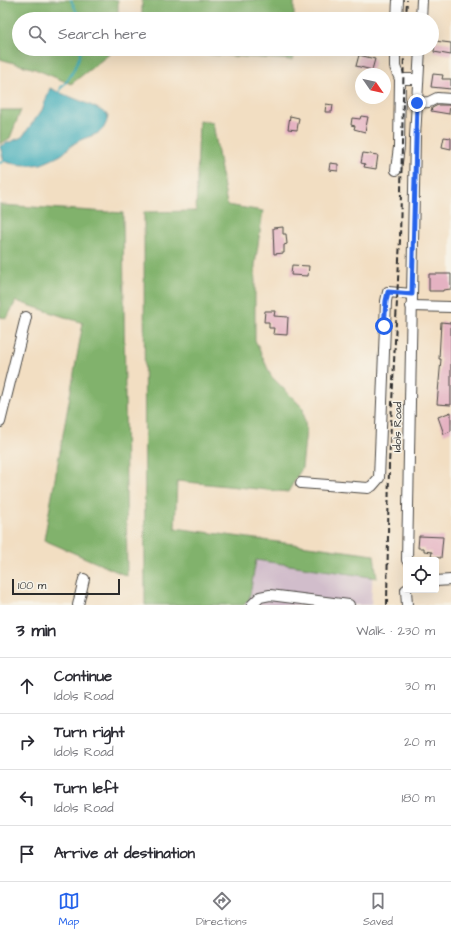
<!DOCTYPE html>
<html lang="en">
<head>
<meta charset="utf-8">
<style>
	body { margin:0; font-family:"Architects Daughter",sans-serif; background:#f7f7f7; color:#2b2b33 }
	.controls { position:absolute; right:12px; bottom:12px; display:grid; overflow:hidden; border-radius:4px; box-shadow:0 4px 16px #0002 }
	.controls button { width:36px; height:36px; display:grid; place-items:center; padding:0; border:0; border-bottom:1px solid #e1e1e2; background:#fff; color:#2b2b33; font:20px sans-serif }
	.compass { position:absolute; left:355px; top:68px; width:36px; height:36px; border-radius:50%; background:#fff; box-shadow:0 4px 16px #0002; rotate:124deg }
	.scale { position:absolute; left:12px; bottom:10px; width:108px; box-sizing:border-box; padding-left:4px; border:2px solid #2b2b2b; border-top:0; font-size:11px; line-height:14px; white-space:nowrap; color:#2b2b2b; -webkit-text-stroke:3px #f7f3e8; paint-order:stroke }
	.stop { position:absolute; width:12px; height:12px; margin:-9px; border:3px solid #2563eb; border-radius:50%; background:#fff }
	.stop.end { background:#2563eb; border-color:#fff; box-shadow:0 1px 4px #0008 }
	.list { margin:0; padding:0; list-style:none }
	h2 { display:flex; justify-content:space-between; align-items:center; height:52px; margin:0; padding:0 16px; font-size:17px }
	h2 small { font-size:13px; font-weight:400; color:#7c7c81 }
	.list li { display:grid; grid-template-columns:26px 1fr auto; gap:12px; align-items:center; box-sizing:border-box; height:56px; padding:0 16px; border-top:1px solid #e1e1e2 }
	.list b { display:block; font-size:15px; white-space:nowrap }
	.list p { margin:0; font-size:13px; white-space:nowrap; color:#7c7c81 }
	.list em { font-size:13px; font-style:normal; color:#7c7c81 }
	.icon { flex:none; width:22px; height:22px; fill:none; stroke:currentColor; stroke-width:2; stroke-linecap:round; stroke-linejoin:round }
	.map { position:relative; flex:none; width:451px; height:605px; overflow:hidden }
	.search { position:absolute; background:#fff; box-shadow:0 4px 16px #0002; left:12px; right:12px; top:12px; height:44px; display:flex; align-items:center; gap:10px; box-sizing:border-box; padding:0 14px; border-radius:22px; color:#7c7c81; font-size:15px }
	.sheet { height:276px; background:#fff }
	nav { display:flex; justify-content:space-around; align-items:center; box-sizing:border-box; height:56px; border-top:1px solid #e1e1e2; background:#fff; font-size:11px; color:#7c7c81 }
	nav a { display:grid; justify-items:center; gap:2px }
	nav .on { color:#2563eb }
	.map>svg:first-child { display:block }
	.industrial { fill:#d1bdcb }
	.forest { fill:#81b26c; stroke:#566e4c }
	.water { fill:#3baab8; stroke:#336a72 }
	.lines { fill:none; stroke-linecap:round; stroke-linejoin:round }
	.stream { stroke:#3baab8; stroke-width:2 }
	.building { fill:#e5b2c2 }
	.minor-casing { stroke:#494642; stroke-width:12 }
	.minor { stroke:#fff; stroke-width:10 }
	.rail { stroke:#2b2b2b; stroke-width:2; stroke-dasharray:6 3; stroke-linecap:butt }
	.route { stroke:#2563eb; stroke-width:5 }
	.labels { text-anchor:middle; stroke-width:3; stroke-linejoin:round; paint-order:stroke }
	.street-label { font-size:11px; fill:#2b2b2b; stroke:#f7f3e8 }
</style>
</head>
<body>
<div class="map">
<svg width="451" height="605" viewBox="0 0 451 605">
	<rect width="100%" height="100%" fill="#f7f3e8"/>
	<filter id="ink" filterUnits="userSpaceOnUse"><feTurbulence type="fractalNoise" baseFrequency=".025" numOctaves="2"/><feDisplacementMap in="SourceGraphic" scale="8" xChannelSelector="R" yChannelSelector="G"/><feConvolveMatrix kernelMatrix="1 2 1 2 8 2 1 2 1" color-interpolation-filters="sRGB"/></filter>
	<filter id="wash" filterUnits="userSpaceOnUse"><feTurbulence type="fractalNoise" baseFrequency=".012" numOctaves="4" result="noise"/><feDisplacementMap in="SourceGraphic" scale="16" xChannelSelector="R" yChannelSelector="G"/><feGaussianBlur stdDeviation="0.9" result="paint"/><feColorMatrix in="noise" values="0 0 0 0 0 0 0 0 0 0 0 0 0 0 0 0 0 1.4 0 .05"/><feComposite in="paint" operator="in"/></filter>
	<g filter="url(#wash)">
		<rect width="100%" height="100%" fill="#f2dec2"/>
		<polygon class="industrial" points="257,552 373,569 371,605 244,605 249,600"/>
		<g class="forest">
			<polygon points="0,0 118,0 118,19 19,19 19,49 116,49 71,84 35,69 0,59"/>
			<rect x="142" y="0" width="152" height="19"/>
			<polygon points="142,49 293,49 293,60 142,50"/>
			<polygon points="0,110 21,110 10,138 0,144"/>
			<polygon points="199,120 213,123 227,205 263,211 255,265 255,340 271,376 303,408 306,430 302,468 288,492 177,481 175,528 374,555 377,578 256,560 249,600 244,605 145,605 144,212 196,211"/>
			<polygon points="0,203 2,205 123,213 127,576 44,540 83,323 16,301 7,318 0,317"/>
		</g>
		<path class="water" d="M50 88C69 98 90 102 108 115 105 138 91 133 75 143 70 146 66 152 61 155 55 158 47 162 41 164 32 166 11 165 4 161L0 146 22 137 42 110Z"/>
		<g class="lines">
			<g class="stream">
				<polyline points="71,0 80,19"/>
				<path d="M59 95 61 87C70 81 80 59 81 49"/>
				<polyline points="0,163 6,160"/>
			</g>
		</g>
		<g id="blocks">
			<g class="building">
				<polygon points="435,41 451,43 451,55 434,52"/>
				<polygon points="359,55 375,59 372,70 356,66"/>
				<polygon points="433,74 443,75 442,79 451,79 451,89 431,87"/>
				<polygon points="326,104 333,105 332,112 325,112"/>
				<polygon points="438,105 450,105 449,114 431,111 432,108"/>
				<polygon points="290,116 299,118 297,130 288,129"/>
				<polygon points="361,116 368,117 365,132 354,129 355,126 351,125 352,118 360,119"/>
				<polygon points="444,137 451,138 451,149 442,147"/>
				<polygon points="363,153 378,155 376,169 364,167 365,164 361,163"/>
				<polygon points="330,163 338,164 338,171 329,170"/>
				<polygon points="283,227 283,234 286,234 287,244 284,245 284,253 274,254 273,228"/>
				<polygon points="292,265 309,266 308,276 291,275"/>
				<polygon points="429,274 451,274 451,289 443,290 443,291 429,291"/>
				<polygon points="265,311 275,311 274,316 288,317 287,335 273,334 274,328 269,328 269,322 264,322"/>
				<polygon points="441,322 451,323 451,405 437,404 441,359 439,359"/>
				<polygon points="451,412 451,431 444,434 438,417"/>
				<polygon points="419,536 443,537 441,558 431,557 432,552 424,551 424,548 418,548"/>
			</g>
		</g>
	</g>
	<g filter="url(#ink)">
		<use href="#blocks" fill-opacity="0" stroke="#494642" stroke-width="1"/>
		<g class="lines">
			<g class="minor-casing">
				<g id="minor">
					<polyline points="397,19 398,0"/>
					<polyline points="421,19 422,0"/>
					<polyline points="395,49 395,67 400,79"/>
					<polyline points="417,103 429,102 437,98 451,99"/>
					<polyline points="396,170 399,147 400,79 418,79"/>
					<polyline points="411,306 451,307"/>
					<polyline points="0,422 26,317"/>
					<polyline points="301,483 368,488 372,486 379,478 386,301 388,292 412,294"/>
					<polyline points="407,560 415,137 420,49"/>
					<polyline points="436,581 451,580"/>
					<polyline points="406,590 407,605"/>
					<polyline points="78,605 84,579"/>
					<polyline points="252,605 260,597 270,595 349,605"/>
				</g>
			</g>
			<use href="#minor" class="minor"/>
			<g class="rail">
				<polyline points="406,19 407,0"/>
				<polyline points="387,605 389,465 400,239 404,49"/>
			</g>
		</g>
	</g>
	<g class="lines" filter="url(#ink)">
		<polyline class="route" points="384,326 386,301 388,292 412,294 417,103"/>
	</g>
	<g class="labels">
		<g class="street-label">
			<text transform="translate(397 427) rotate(-89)" y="4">Idols Road</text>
		</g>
	</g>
</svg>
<div class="controls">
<button><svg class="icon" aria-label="locate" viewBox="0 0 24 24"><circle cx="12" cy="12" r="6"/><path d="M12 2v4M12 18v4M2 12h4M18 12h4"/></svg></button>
</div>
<svg class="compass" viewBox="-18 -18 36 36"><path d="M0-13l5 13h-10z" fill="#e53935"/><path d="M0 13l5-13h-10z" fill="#7c7c81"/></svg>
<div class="scale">100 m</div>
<div class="stop" style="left:384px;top:326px"></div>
<div class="stop end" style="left:417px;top:103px"></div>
<div class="search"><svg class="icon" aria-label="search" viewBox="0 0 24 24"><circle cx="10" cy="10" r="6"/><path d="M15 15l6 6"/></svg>Search here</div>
</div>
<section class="sheet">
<h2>3 min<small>Walk · 230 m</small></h2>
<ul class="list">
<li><svg class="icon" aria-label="ahead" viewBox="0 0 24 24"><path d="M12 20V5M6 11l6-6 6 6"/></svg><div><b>Continue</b><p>Idols Road</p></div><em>30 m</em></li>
<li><svg class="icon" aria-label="right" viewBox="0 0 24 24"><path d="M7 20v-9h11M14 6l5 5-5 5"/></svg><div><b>Turn right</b><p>Idols Road</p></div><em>20 m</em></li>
<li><svg class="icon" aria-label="left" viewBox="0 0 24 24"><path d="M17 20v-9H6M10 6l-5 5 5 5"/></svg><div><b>Turn left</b><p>Idols Road</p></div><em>180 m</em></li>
<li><svg class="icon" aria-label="arrive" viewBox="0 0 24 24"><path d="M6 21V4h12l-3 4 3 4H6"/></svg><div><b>Arrive at destination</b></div></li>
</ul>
</section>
<nav>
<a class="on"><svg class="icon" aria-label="map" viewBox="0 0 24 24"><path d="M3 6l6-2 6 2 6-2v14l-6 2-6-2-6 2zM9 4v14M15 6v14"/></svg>Map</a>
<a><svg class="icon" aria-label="directions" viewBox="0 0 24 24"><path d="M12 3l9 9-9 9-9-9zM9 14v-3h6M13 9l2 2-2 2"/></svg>Directions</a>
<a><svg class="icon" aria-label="saved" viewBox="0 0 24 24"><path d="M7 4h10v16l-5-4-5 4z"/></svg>Saved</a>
</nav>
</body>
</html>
